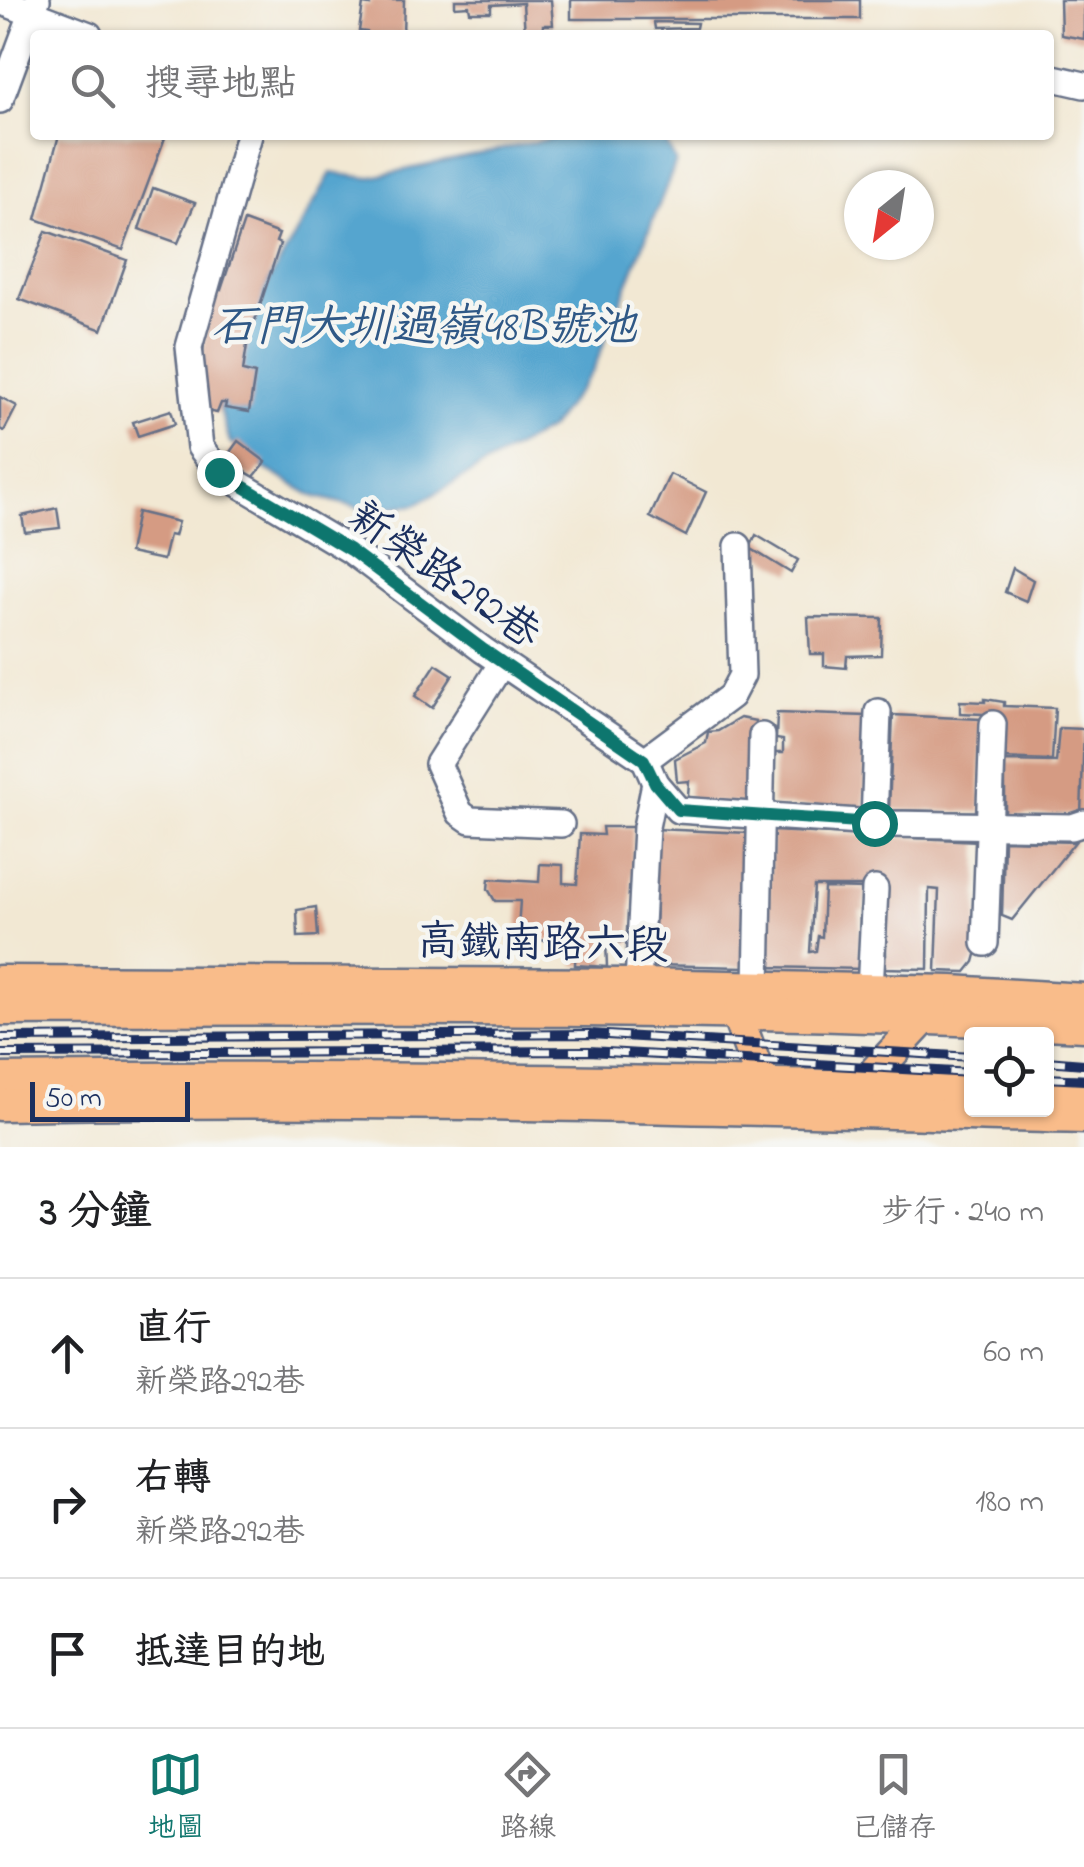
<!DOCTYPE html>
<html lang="zh-TW">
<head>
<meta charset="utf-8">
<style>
	body { margin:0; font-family:"Indie Flower","LXGW WenKai TC",sans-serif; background:#f2f2f2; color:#202124 }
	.controls { position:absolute; right:30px; bottom:30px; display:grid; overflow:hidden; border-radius:10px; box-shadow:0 2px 8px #0004 }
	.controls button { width:90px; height:90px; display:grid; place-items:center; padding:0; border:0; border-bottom:2px solid #e0e0e0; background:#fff; color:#202124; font:50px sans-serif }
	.compass { position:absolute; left:844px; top:170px; width:90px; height:90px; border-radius:50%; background:#fff; box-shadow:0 2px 8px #0004; rotate:210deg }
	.scale { position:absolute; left:30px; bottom:25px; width:160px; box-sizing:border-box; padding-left:10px; border:5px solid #1b2f5e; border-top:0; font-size:28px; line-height:35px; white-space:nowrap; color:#1b2f5e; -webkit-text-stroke:8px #f6f6f2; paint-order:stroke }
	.stop { position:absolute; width:30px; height:30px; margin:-22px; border:8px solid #0f766e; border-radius:50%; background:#fff }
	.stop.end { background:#0f766e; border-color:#fff; box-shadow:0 2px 10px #0008 }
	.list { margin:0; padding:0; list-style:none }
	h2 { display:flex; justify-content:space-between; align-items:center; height:130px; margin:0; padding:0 40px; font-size:42px }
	h2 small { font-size:32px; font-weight:400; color:#757577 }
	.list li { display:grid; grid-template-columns:65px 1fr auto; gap:30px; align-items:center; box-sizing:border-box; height:150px; padding:0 40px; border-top:2px solid #e0e0e0 }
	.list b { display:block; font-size:38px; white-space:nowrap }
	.list p { margin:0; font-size:32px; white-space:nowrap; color:#757577 }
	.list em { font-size:32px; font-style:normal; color:#757577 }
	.icon { flex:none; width:55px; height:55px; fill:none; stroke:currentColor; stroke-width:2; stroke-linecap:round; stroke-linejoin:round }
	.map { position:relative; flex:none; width:1084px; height:1147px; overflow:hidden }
	.search { position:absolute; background:#fff; box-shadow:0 2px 8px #0004; left:30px; right:30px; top:30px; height:110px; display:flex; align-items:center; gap:25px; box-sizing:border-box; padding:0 35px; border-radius:10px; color:#757577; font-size:38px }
	.sheet { height:580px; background:#fff }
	nav { display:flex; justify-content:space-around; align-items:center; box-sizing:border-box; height:140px; border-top:2px solid #e0e0e0; background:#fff; font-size:28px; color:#757577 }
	nav a { display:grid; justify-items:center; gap:5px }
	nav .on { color:#0f766e }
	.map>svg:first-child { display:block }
	.water { fill:#55a5cf; stroke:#386a96; stroke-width:2.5 }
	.building { fill:#d59b83 }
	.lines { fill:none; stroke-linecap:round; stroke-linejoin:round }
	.minor-casing { stroke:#667087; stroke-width:30 }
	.major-casing { stroke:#667087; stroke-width:35 }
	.minor { stroke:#fff; stroke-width:25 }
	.major { stroke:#f9bc8a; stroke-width:30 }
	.rail-casing { stroke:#1b2f5e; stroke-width:10 }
	.rail { stroke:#f6f6f2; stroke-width:6; stroke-dasharray:19; stroke-linecap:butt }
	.route { stroke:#0f766e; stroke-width:12 }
	.labels { text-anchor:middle; stroke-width:9; stroke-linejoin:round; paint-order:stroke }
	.street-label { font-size:42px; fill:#1b2f5e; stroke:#f6f6f2 }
	.water-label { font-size:45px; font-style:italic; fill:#2f5886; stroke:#f6f6f2 }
</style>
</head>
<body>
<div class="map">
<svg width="1084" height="1147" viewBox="0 0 1084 1147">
	<rect width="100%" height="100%" fill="#f6f6f2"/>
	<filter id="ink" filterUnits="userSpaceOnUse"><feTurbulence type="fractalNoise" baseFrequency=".01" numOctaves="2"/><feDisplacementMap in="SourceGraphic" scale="20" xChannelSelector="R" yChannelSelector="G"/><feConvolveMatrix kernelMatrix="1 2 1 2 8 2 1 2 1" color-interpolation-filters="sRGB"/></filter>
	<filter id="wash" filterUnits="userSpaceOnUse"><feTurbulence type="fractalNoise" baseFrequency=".0048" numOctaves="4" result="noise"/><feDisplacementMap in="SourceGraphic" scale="40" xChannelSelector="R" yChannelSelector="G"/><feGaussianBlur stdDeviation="2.25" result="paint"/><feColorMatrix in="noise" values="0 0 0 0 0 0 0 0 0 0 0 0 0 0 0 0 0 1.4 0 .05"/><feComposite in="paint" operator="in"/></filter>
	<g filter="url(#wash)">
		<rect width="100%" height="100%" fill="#f2e8d3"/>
		<polygon class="water" points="567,135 655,135 664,139 676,162 593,371 550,428 415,505 364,509 313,496 259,465 230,442 218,402 265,288 331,173 368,178"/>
		<g id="blocks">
			<g class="building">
				<polygon points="370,0 404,0 403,35 367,35 367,32 359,31 363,4 370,5"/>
				<polygon points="455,0 551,0 553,25 543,25 543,35 525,35 523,3 491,5 491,12 470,12 469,6 455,7"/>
				<rect x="571" y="0" width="289" height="19"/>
				<polygon points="1060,0 1084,0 1084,39 1061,35"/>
				<polygon points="654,22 697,23 696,28 655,29"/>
				<polygon points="59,135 166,135 123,250 36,219"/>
				<polygon points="153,188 195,203 178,243 139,229"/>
				<polygon points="244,221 279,234 276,242 280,244 247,345 243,371 255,374 249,412 225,408 226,403 221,403 217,413 202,410 199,389 207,316 216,289 221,290"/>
				<polygon points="46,231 127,260 102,330 19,299"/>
				<polygon points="0,397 17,406 4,431 0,429"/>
				<polygon points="171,410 175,424 138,436 133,422"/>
				<polygon points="238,441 266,462 252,479 225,459"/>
				<polygon points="670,474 706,492 686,536 650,517"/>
				<polygon points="57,508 60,528 25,532 22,516"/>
				<polygon points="137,512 178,522 174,536 169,535 163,560 129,553"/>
				<polygon points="756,535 798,560 791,573 750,548"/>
				<polygon points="1013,568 1033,580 1026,601 1005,592"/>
				<polygon points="808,617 882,618 881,655 847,656 846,668 824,666 824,654 810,654"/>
				<polygon points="436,664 453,675 432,708 415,696"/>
				<polygon points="985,699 1004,702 1004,706 1055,708 1052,760 1000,758 983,714 960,713 960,701 985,702"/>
				<polygon points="777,713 867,716 865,809 772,805 774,753 783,753 783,740 776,739"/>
				<polygon points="893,715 981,719 981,812 889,810"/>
				<polygon points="740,718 756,721 750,804 699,802 688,796 689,781 677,782 675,759 706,743 708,732 718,731"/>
				<polygon points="1059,728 1084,729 1081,815 1005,815 1005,761 1056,762"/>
				<polygon points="602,827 633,827 631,943 606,941 607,967 575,965 576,942 533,940 518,928 520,901 495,901 488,889 489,879 539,882 540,864 563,865 563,883 577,884 580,834 603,835"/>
				<polygon points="654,829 749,833 750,902 745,902 746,917 749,917 749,931 744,931 745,967 654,965 656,900 651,899"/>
				<polygon points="772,831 979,841 977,951 974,962 966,972 936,971 939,890 929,889 928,969 881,968 881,955 886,955 886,886 814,886 810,952 816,951 818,936 822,937 824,888 866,889 864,910 860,910 860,952 864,969 765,967"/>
				<polygon points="1004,840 1075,842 1012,920 1002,916"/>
				<polygon points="316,907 318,936 298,937 297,910"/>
			</g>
		</g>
	</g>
	<g filter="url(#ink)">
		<use href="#blocks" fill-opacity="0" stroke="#667087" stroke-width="2.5"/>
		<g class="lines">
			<g class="minor-casing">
				<g id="minor">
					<polyline points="0,1 89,35"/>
					<polyline points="1049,77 1084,85"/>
					<polyline points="0,100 37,0"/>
					<polyline points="249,135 189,347 200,447 219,472 350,550 483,650 645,760 655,783 678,810 889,824 1072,827 1084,823"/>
					<polyline points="502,663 438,764 460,813 470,820 561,824"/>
					<polyline points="645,760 731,696 742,675 738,546"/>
					<polyline points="874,823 878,712"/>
					<polyline points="985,943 993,724"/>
					<polyline points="638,984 646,827 655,783"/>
					<polyline points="757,986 762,736"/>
					<polyline points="870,991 875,889"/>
				</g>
			</g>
			<g class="major-casing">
				<g id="major">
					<polyline points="0,981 638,984 952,991 1084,999"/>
					<path d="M0 1010C361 1009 723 1007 1084 1026"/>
					<polyline points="737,1015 756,1066 772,1097"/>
					<path d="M0 1079C324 1075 648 1081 972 1088"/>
					<polyline points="1046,1091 1084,1092"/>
					<polyline points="854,1094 932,1010"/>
					<path d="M0 1105C361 1097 723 1109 1084 1118"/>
				</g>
			</g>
			<use href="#minor" class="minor"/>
			<use href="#major" class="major"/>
			<g class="rail-casing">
				<g id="rail">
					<polyline points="0,1038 590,1034 972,1057"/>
					<polyline points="0,1054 589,1051 972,1073"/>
					<polyline points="1046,1061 1084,1064"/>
					<polyline points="1046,1078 1084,1080"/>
				</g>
			</g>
			<use href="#rail" class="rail"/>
		</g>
	</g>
	<g class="lines" filter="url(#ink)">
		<polyline class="route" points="219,472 350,550 484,650 644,760 655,783 678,810 874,823"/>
	</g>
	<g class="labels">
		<g class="street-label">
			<text transform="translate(446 573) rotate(35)" y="15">新榮路292巷</text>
			<text transform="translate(543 941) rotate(1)" y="15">高鐵南路六段</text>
		</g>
		<g class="water-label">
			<text x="424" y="340">石門大圳過嶺48B號池</text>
		</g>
	</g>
</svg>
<div class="controls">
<button><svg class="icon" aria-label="locate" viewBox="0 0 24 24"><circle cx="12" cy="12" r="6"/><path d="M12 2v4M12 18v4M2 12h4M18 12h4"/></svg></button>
</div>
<svg class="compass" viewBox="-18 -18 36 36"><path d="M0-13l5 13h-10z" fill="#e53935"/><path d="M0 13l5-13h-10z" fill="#757577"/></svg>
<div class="scale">50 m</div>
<div class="stop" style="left:874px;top:823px"></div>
<div class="stop end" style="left:219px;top:472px"></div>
<div class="search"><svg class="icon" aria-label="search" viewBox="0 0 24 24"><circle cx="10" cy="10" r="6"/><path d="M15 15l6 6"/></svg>搜尋地點</div>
</div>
<section class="sheet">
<h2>3 分鐘<small>步行 · 240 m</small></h2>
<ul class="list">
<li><svg class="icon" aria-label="ahead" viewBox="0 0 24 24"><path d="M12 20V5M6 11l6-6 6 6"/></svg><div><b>直行</b><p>新榮路292巷</p></div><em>60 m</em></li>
<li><svg class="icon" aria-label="right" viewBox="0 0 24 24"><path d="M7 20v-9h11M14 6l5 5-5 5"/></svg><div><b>右轉</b><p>新榮路292巷</p></div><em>180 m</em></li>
<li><svg class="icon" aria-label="arrive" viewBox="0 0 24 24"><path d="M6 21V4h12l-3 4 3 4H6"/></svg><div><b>抵達目的地</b></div></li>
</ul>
</section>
<nav>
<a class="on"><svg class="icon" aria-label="map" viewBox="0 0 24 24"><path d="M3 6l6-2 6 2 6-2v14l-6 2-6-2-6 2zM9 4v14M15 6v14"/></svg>地圖</a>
<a><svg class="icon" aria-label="directions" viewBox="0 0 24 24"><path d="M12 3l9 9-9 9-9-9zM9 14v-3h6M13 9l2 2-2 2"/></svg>路線</a>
<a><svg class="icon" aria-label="saved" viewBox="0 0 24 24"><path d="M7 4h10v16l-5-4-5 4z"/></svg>已儲存</a>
</nav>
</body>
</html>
